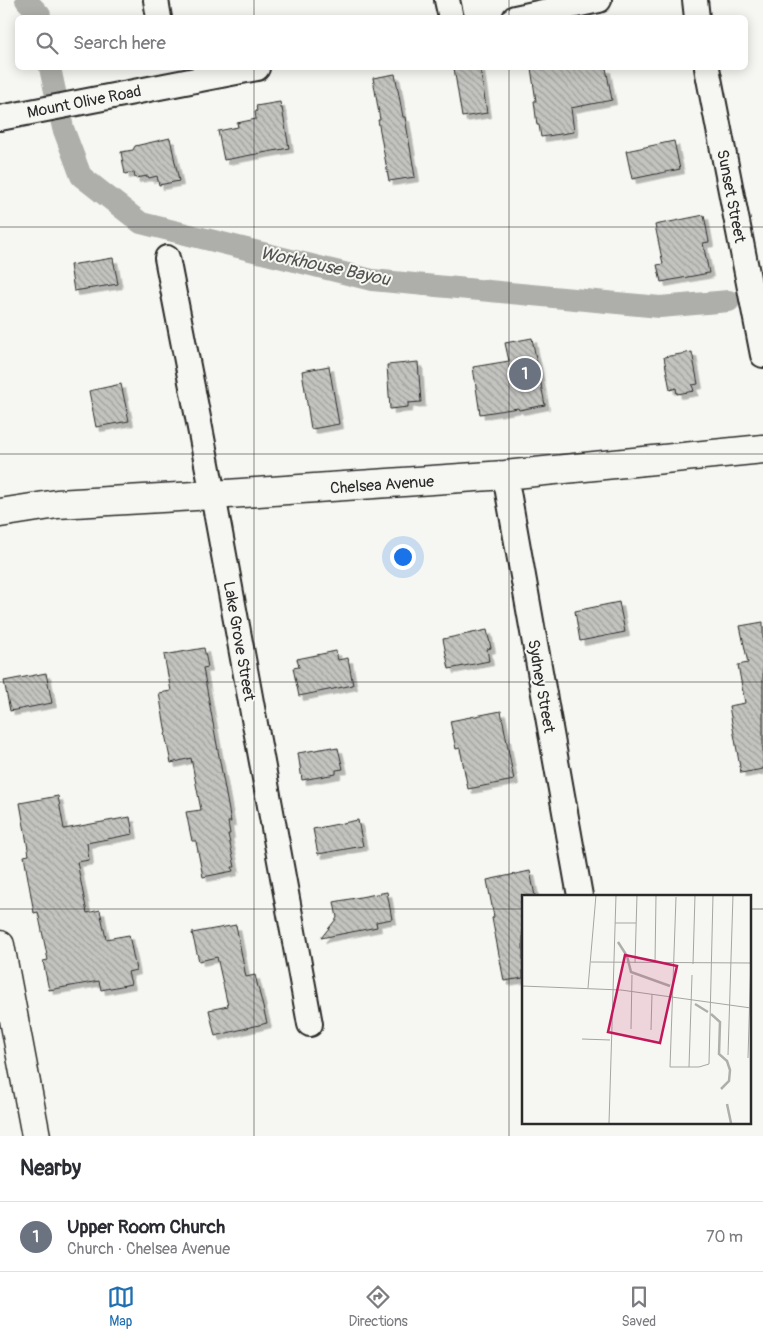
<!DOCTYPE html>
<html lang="en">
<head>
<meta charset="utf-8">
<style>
	body { margin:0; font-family:Pangolin,sans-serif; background:#f7f7f7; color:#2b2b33 }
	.you { position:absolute; left:402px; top:556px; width:18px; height:18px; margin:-12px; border:4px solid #fff; border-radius:50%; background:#1a73e8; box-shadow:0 0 0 8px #1a73e833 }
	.badge { display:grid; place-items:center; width:32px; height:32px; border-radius:50%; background:#1f6fb2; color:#fff; font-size:16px; font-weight:700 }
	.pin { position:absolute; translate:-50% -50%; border:2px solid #fff; box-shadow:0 1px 5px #0006 }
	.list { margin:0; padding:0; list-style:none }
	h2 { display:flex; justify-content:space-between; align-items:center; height:65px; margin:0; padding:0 20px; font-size:21px }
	h2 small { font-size:16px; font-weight:400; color:#7c7c81 }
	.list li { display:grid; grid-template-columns:32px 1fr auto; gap:15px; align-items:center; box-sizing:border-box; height:70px; padding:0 20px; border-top:1px solid #e1e1e2 }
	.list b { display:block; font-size:19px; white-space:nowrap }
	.list p { margin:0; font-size:16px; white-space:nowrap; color:#7c7c81 }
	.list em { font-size:16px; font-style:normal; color:#7c7c81 }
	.icon { flex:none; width:28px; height:28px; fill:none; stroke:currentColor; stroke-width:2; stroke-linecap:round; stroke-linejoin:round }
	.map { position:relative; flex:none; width:763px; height:1136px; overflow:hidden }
	.search { position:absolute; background:#fff; box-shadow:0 2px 12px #0003; left:15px; right:15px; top:15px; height:55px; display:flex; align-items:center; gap:12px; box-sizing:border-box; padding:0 18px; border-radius:8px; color:#7c7c81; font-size:19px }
	.sheet { height:135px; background:#fff }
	nav { display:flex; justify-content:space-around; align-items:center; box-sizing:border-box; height:70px; border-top:1px solid #e1e1e2; background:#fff; font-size:14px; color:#7c7c81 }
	nav a { display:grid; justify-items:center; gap:2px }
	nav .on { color:#1f6fb2 }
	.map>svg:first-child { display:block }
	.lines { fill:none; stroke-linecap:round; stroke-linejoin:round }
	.canal { stroke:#aeaeab; stroke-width:22 }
	.building { fill:url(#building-back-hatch); stroke:#2b2b2b; filter:url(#shadow) }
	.minor-casing { stroke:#2b2b2b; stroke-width:28 }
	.secondary-casing { stroke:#2b2b2b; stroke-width:31 }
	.minor { stroke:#f6f6f2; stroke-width:24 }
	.secondary { stroke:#f6f6f2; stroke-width:28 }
	.grid { fill:none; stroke:#2b2b2b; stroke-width:1; stroke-opacity:0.55 }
	.labels { text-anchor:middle; stroke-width:4; stroke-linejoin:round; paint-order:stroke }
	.street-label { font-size:16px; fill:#2b2b2b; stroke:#f6f6f2 }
	.water-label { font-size:18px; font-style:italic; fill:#525251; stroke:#f6f6f2 }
	.inset-river { fill:none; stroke:#aeaeab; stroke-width:2.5 }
	.inset-road { fill:none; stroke:#a5a5a2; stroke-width:1 }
	.view { fill:#c2185b; fill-opacity:0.15; stroke:#c2185b; stroke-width:2.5 }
	.inset-edge { fill:none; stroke:#2b2b2b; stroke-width:2.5 }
</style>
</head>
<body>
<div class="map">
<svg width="763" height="1136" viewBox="0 0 763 1136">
	<defs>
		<pattern id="building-back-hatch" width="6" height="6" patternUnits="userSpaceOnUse" patternTransform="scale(1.25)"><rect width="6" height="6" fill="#c3c3c0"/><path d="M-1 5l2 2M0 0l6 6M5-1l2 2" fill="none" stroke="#9f9f9c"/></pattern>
		<filter id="shadow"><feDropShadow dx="4.5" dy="4.5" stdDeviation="0" flood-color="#0004"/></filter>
	</defs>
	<rect width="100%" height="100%" fill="#f6f6f2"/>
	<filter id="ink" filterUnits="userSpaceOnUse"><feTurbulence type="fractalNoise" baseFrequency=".02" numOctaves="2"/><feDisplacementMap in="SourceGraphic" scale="10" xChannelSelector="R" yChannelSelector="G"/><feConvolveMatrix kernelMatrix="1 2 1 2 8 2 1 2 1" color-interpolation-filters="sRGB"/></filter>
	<g filter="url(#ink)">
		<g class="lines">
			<g class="canal">
				<polyline points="26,0 40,15 40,18"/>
				<polyline points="50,68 63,128 81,176 141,223 372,280 660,307 729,301"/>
			</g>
		</g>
		<g class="building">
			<polygon points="454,68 480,68 487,113 462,117"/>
			<polygon points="531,68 606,68 612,100 571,108 574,132 541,137 539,125 537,125 534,101 536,101"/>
			<polygon points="395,74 403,117 405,117 415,177 389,181 378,120 380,120 373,78"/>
			<polygon points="280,102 281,108 282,108 289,148 224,160 218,131 238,127 237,123 256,119 255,112 257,111 256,106"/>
			<polygon points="170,138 179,181 159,185 157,176 149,178 148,176 135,178 134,172 125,174 121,152 133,150 135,146"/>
			<polygon points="674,141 680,169 632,179 626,151"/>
			<polygon points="704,215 709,242 703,243 709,273 661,282 657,265 663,264 655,225"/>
			<polygon points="113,258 118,284 74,291 70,265"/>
			<polygon points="532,338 545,405 519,410 518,408 480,414 473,367 509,361 505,343"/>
			<polygon points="692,352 698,384 692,385 694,391 677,394 676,388 670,390 664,357"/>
			<polygon points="418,362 421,402 408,403 408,407 390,409 387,365"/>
			<polygon points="329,366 339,424 312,429 311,429 302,371"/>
			<polygon points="121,384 129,421 96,427 89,391"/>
			<polygon points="619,602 625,632 580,641 575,611"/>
			<polygon points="763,622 763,769 741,773 729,706 745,703 738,665 748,663 740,626"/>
			<polygon points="487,630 491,648 487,649 489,661 449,669 443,639"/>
			<polygon points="204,648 208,667 203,668 231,822 228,822 230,834 228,834 235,867 232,867 233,871 203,877 196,841 192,841 186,812 201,810 191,758 171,763 165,734 166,733 159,693 171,691 164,655"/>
			<polygon points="336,651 338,660 348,658 353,685 299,696 293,668 299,667 297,659"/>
			<polygon points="46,673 52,703 10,711 4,681"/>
			<polygon points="501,711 514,780 468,789 460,748 456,749 450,721"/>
			<polygon points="332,747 332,749 338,748 343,769 336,770 336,774 302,780 298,753"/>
			<polygon points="58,796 64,829 130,817 133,834 87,843 89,860 77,862 87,913 100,910 106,939 129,935 136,970 128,972 131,984 101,990 99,981 49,990 43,961 48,960 38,912 34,913 24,856 29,855 20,803"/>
			<polygon points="358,820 363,846 318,854 313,829"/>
			<polygon points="530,871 535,896 523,896 523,978 504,981 492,918 494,917 487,880"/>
			<polygon points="387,892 392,919 376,922 377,927 321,938 337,918 334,902"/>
			<polygon points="236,925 246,977 255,975 267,1023 215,1036 209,1010 228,1006 217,957 199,961 192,933"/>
		</g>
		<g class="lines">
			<g class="minor-casing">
				<g id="minor">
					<polyline points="156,0 159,18"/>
					<polyline points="447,0 451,18"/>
					<polyline points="695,0 697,18"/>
					<polyline points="515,18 599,0"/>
					<polyline points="707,68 763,355"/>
					<polyline points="0,118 257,68"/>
					<polyline points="167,258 213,495 310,1024"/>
					<polyline points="505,475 580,896"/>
				</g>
			</g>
			<g class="secondary-casing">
				<g id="secondary">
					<polyline points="0,513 57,504 213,495 505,475 763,449"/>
					<polyline points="0,945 36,1136"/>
				</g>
			</g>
			<use href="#minor" class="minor"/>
			<use href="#secondary" class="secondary"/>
		</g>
	</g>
	<path class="grid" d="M254 0V18M509 0V18M254 68V1136M509 68V1136M0 227H763M0 454H763M0 682H763M0 909H523M749 909H763"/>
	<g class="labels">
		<g class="street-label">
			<text transform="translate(84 101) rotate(-11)" y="6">Mount Olive Road</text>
			<text transform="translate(732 196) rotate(79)" y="6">Sunset Street</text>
			<text transform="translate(382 484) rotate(-4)" y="6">Chelsea Avenue</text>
			<text transform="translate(240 641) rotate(80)" y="6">Lake Grove Street</text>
			<text transform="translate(542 686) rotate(80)" y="6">Sydney Street</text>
		</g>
		<g class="water-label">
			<text transform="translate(325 266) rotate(12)" y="6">Workhouse Bayou</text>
		</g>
	</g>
	<g transform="translate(522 895)">
		<rect width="229" height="229" fill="#f6f6f2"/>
		<path class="inset-river" d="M96 47 105 61 109 77 148 91M173 109 186 117M189 119 198 127 197 159 205 166 208 175 207 186 199 194M205 209 209 228"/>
		<path class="inset-road" d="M141 0H179M154 2 148 172H177L187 169 191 0M93 28H114M69 67 229 68M113 68 115 0M133 68 134 0M171 69 173 0M0 91 99 95 229 113M66 93 74 0M109 134 110 80M129 135 130 99M60 144 88 145M206 160 211 0M226 163 229 62M167 172 170 80M87 228 94 0"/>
		<path class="view" d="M103 60 155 71 138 148 86 137Z"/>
		<rect width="229" height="229" class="inset-edge"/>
	</g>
</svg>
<div class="you"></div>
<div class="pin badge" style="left:525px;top:374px;background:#6b7280">1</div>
<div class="search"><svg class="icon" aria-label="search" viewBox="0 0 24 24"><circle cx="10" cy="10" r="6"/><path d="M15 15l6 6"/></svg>Search here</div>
</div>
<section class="sheet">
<h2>Nearby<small></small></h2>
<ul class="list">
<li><span class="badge" style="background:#6b7280">1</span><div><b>Upper Room Church</b><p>Church · Chelsea Avenue</p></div><em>70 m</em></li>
</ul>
</section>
<nav>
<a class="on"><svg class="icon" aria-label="map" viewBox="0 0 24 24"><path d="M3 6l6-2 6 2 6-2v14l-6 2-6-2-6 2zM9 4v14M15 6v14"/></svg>Map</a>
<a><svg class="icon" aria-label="directions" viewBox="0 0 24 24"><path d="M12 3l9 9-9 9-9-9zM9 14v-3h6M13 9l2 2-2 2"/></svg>Directions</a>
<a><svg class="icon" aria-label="saved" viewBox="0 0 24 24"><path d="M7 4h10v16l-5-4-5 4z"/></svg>Saved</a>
</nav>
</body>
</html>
